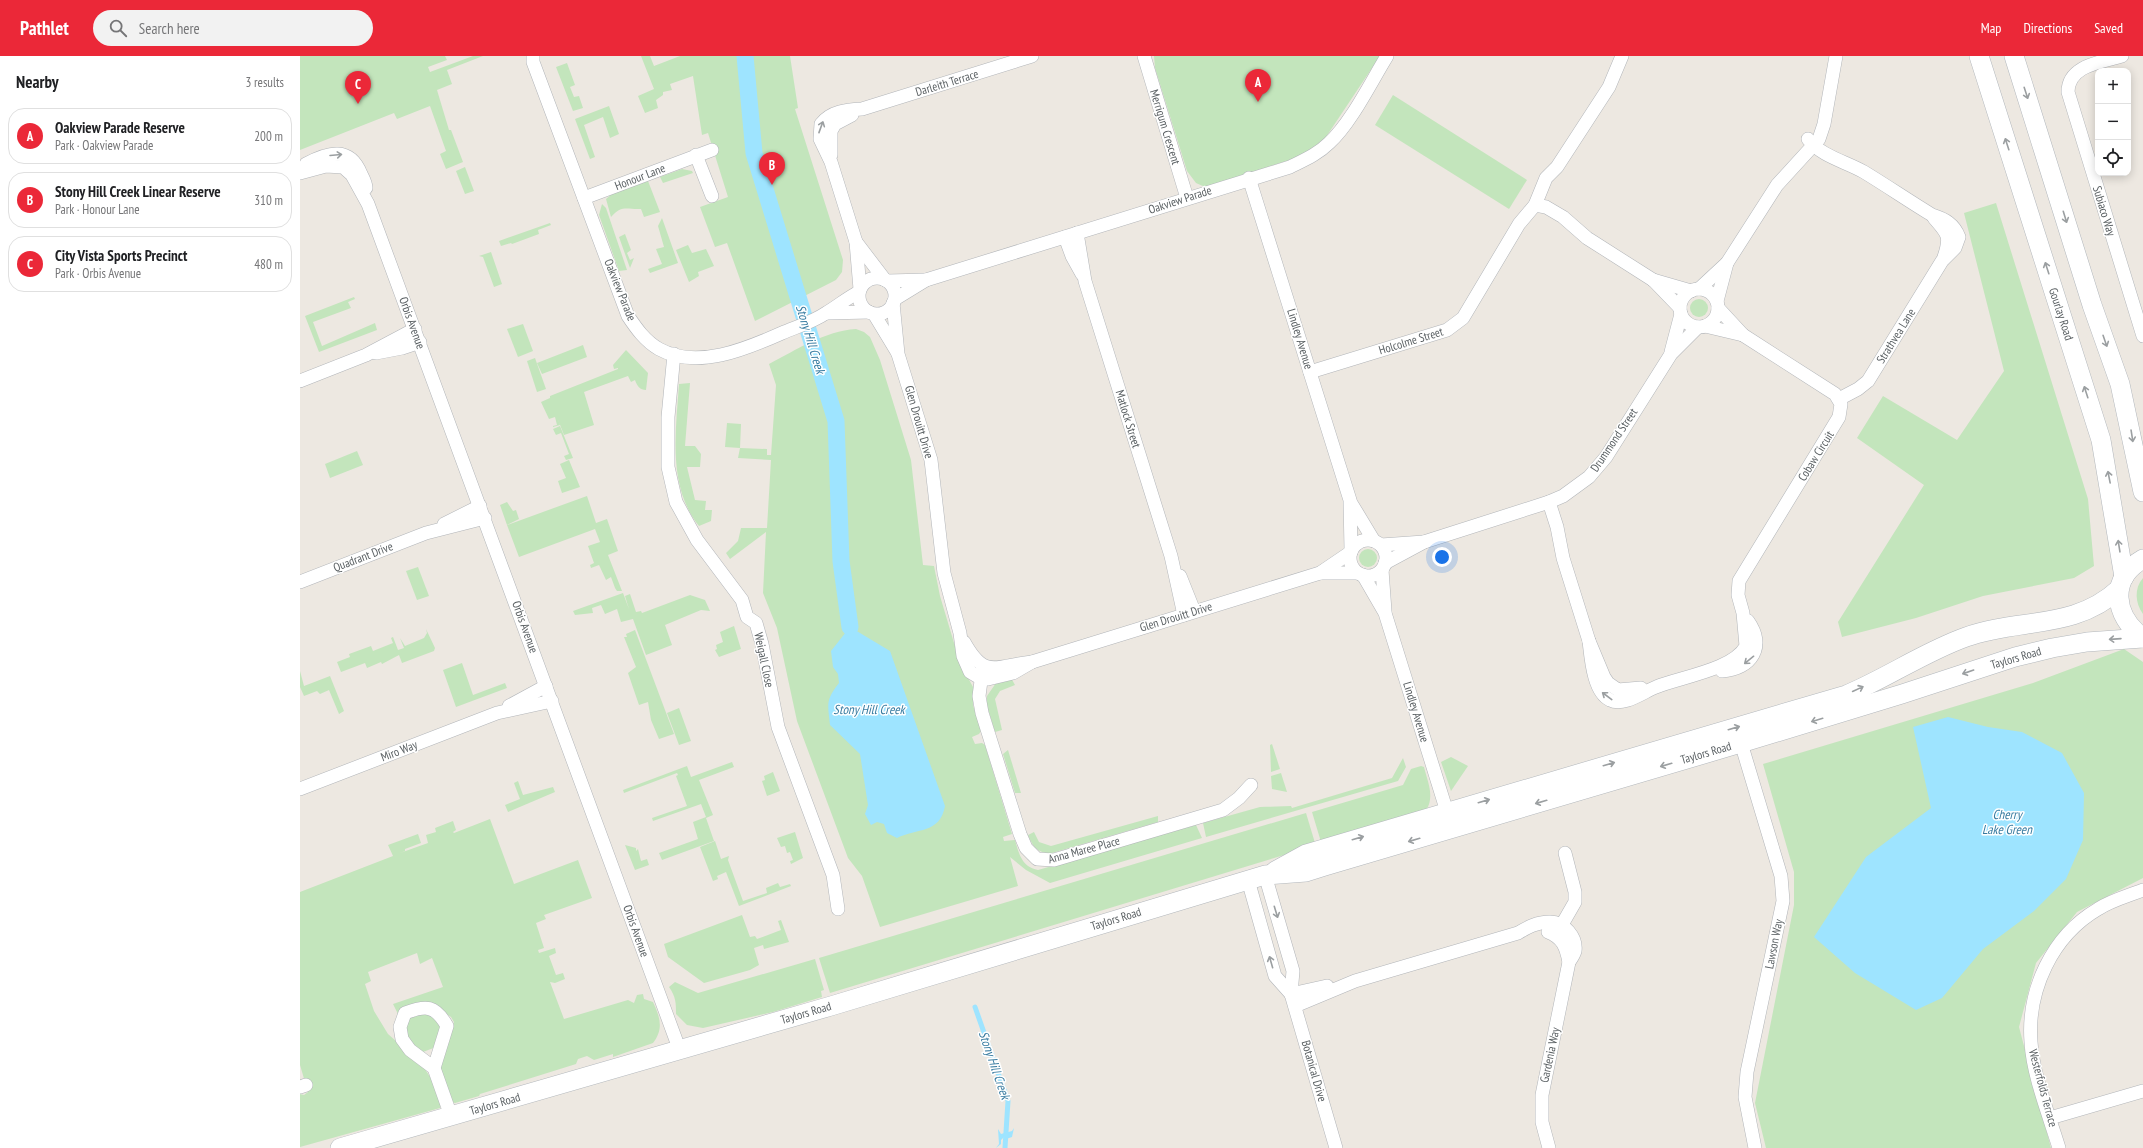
<!DOCTYPE html>
<html lang="en">
<head>
<meta charset="utf-8">
<style>
	body { margin:0; font-family:"PT Sans Narrow",sans-serif; background:#f2f2f2; color:#202124 }
	.controls { position:absolute; right:12px; top:12px; display:grid; overflow:hidden; border-radius:8px; box-shadow:0 2px 10px #0003 }
	.controls button { width:36px; height:36px; display:grid; place-items:center; padding:0; border:0; border-bottom:1px solid #e0e0e0; background:#fff; color:#202124; font:20px sans-serif }
	.you { position:absolute; left:1142px; top:501px; width:14px; height:14px; margin:-10px; border:3px solid #fff; border-radius:50%; background:#1a73e8; box-shadow:0 0 0 6px #1a73e833 }
	.badge { display:grid; place-items:center; width:26px; height:26px; border-radius:50%; background:#eb2838; color:#fff; font-size:13px; font-weight:700 }
	.pin { position:absolute; translate:-50% -33px; filter:drop-shadow(0 1px 2px #0008) }
	.pin::after { content:''; position:absolute; top:21px; width:14px; height:12px; background:inherit; clip-path:polygon(0 0,100% 0,50% 100%) }
	.list { margin:0; padding:0; list-style:none }
	h2 { display:flex; justify-content:space-between; align-items:center; height:52px; margin:0; padding:0 16px; font-size:17px }
	h2 small { font-size:13px; font-weight:400; color:#757577 }
	.list li { display:grid; grid-template-columns:26px 1fr auto; gap:12px; align-items:center; box-sizing:border-box; height:56px; margin:0 8px 8px; padding:0 8px; border:1px solid #e0e0e0; border-radius:16px }
	.list b { display:block; font-size:15px; white-space:nowrap }
	.list p { margin:0; font-size:13px; white-space:nowrap; color:#757577 }
	.list em { font-size:13px; font-style:normal; color:#757577 }
	.icon { flex:none; width:22px; height:22px; fill:none; stroke:currentColor; stroke-width:2; stroke-linecap:round; stroke-linejoin:round }
	.map { position:relative; flex:none; width:1843px; height:1092px; overflow:hidden }
	header { display:flex; align-items:center; gap:24px; box-sizing:border-box; height:56px; padding:0 20px; background:#eb2838; color:#fff }
	header strong { font-size:19px }
	nav { display:flex; gap:22px; margin-inline-start:auto; font-size:14px }
	.search { width:280px; height:36px; background:#f2f2f2; display:flex; align-items:center; gap:10px; box-sizing:border-box; padding:0 14px; border-radius:22px; color:#757577; font-size:15px }
	main { display:flex }
	aside { flex:1; background:#fff }
	.map>svg:first-child { display:block }
	.green { fill:#c3e5bc }
	.water { fill:#9ee4ff }
	.lines { fill:none; stroke-linecap:round; stroke-linejoin:round }
	.stream { stroke:#9ee4ff; stroke-width:5 }
	.canal { stroke:#9ee4ff; stroke-width:17 }
	.street-casing { stroke:#b2b5b9; stroke-width:14 }
	.secondary-casing { stroke:#b2b7bc; stroke-width:20 }
	.street { stroke:#fff; stroke-width:13 }
	.secondary { stroke:#fff; stroke-width:19 }
	.oneway { stroke:#9b9fa1 }
	.labels { text-anchor:middle; stroke-width:3; stroke-linejoin:round; paint-order:stroke }
	.street-label { font-size:12px; fill:#595f62; stroke:#fff }
	.water-label { font-size:13px; font-style:italic; fill:#377ba0; stroke:#fff }
</style>
</head>
<body>
<header>
<strong>Pathlet</strong>
<div class="search"><svg class="icon" aria-label="search" viewBox="0 0 24 24"><circle cx="10" cy="10" r="6"/><path d="M15 15l6 6"/></svg>Search here</div>
<nav><a>Map</a><a>Directions</a><a>Saved</a></nav>
</header>
<main>
<aside>
<h2>Nearby<small>3 results</small></h2>
<ul class="list">
<li><span class="badge">A</span><div><b>Oakview Parade Reserve</b><p>Park · Oakview Parade</p></div><em>200 m</em></li>
<li><span class="badge">B</span><div><b>Stony Hill Creek Linear Reserve</b><p>Park · Honour Lane</p></div><em>310 m</em></li>
<li><span class="badge">C</span><div><b>City Vista Sports Precinct</b><p>Park · Orbis Avenue</p></div><em>480 m</em></li>
</ul>
</aside>
<div class="map">
<svg width="1843" height="1092" viewBox="0 0 1843 1092">
	<rect width="100%" height="100%" fill="#ede8e1"/>
	<g class="green">
		<polygon points="0,0 145,0 147,4 128,11 130,16 173,0 183,0 147,14 152,28 137,34 149,74 151,74 163,106 146,113 140,98 146,95 130,50 97,63 94,57 0,94"/>
		<polygon points="341,0 350,0 354,10 380,0 490,0 498,52 495,53 543,204 542,216 536,224 455,265 427,187 415,191 400,151 428,141 408,77 402,79 393,20 370,28 372,34 363,36 363,39 356,44 358,52 345,57 338,40 354,33"/>
		<polygon points="854,0 1080,0 1026,81 1012,93 996,102 905,131 896,127 887,115 855,12"/>
		<polygon points="267,7 275,29 270,31 274,41 279,40 283,52 273,55 256,11"/>
		<polygon points="1093,39 1227,124 1209,153 1075,69"/>
		<polygon points="309,50 319,78 310,82 303,61 284,69 295,101 290,103 275,63"/>
		<polygon points="165,111 174,135 165,138 156,115"/>
		<polygon points="382,113 392,115 393,117 363,127 360,121"/>
		<path d="M348 125 360 156 344 161 341 153C328 154 322 148 311 161L306 143 312 138Z"/>
		<polygon points="1696,147 1788,443 1794,510 1774,522 1683,540 1616,562 1542,581 1538,566 1624,429 1557,382 1583,340 1657,384 1704,315 1664,157"/>
		<polygon points="302,148 306,152 327,214 319,215 299,159"/>
		<polygon points="362,162 378,207 350,217 348,213 362,208 356,193 364,191 358,170"/>
		<polygon points="250,167 251,169 238,174 239,178 212,188 211,187 201,190 199,185"/>
		<polygon points="325,178 331,194 327,197 330,204 334,202 330,212 319,181"/>
		<polygon points="388,189 392,197 406,193 414,210 398,216 399,220 389,226 376,194"/>
		<polygon points="191,196 202,228 194,231 183,201 179,200"/>
		<polygon points="54,241 55,243 48,246 51,252 13,266 22,290 75,267 77,274 19,296 5,260"/>
		<circle cx="1399" cy="252" r="9"/>
		<polygon points="223,268 233,295 218,301 207,273"/>
		<path d="M556 273 564 276 570 281 580 304 611 404 623 509 634 510 640 540 660 607 673 631V649L681 675 679 678 672 681 675 688 682 687 685 689 712 778 703 781 704 785 715 784C719 798 722 811 738 814L896 769 902 782 750 827 726 814 710 801 718 830 580 871 562 820 548 802 497 665 477 572 463 537 466 476 430 503 426 497 438 485 441 472H467L471 404 438 402 440 392 425 391 427 367 441 368 440 392 467 393V399H471L476 329 469 308C496 294 525 275 556 273Z"/>
		<polygon points="283,289 287,301 242,318 237,307"/>
		<path d="M326 294 348 317 346 334C340 334 337 330 335 324L331 326 328 320 284 336 294 369 264 379 257 361 260 369 253 371V370L257 369 255 361 249 363 241 346 250 342V340L318 313V312L314 313 313 309Z"/>
		<polygon points="235,302 246,333 237,336 227,305"/>
		<path d="M390 327 385 390H395L401 398 400 411H387L395 444 406 445 405 454H412L411 465 399 470C367 430 376 375 379 328Z"/>
		<polygon points="260,370 273,402 266,404 264,400 269,398 261,377 256,379 253,373"/>
		<polygon points="57,395 63,409 30,422 25,408"/>
		<polygon points="269,404 280,431 262,437 258,425 266,422 260,408"/>
		<polygon points="287,440 296,467 307,463 318,495 308,499 322,535 317,535 315,532 311,521 306,524 299,509 291,512 290,509 294,507 288,490 300,486 295,473 219,501 207,469"/>
		<polygon points="207,446 213,455 216,454 219,463 207,469 200,449"/>
		<circle cx="1068" cy="502" r="9"/>
		<polygon points="118,511 129,540 117,544 106,515"/>
		<path d="M1843 522V558C1835 547 1834 532 1843 522Z"/>
		<polygon points="323,537 329,553 325,540 330,538 336,556 341,555 342,557 390,539 405,544 410,555 401,554 365,569 372,589 346,599 333,563 321,566 317,553 305,558 301,549 292,552 293,557 275,559 273,555"/>
		<polygon points="434,570 441,593 419,601 415,594 417,593 416,589 423,586 420,576"/>
		<polygon points="126,573 135,592 134,595 102,607 99,599 82,608 81,606 67,612 65,607 41,616 37,606 50,601 49,598 71,590 73,595 93,587 91,582 93,581 98,594 104,592 100,582 105,590 124,582 127,577"/>
		<polygon points="335,574 374,678 359,683 351,664 348,646 339,649 328,617 336,611 324,581 327,581 326,578"/>
		<polygon points="1824,593 1843,606 1843,822 1777,856 1736,907 1719,971 1751,1092 1466,1092 1455,1047 1494,849 1494,816 1463,708 1733,627"/>
		<polygon points="162,607 173,639 205,627 207,632 156,651 143,614"/>
		<polygon points="0,615 4,630 30,620 44,655 39,658 29,634 20,638 17,635 4,640 0,631"/>
		<polygon points="711,622 715,629 700,635 695,643 702,674 695,676 687,650 687,640 696,627"/>
		<polygon points="379,652 391,685 379,689 367,657"/>
		<polygon points="972,688 980,713 971,716 970,689"/>
		<polygon points="708,694 721,737 715,737 703,698"/>
		<polygon points="1151,701 1168,710 1151,735 1141,706"/>
		<polygon points="1103,702 1106,711 1098,725 906,781 903,767 960,751 991,750 992,752 1092,722"/>
		<polygon points="432,706 434,711 399,724 413,759 406,762 414,785 362,804 359,797 398,783 393,766 406,761 401,748 353,765 352,762 387,750 376,720 378,719 377,717 324,737 323,734 387,710 391,721"/>
		<path d="M1121 710 1124 711C1128 727 1136 743 1124 757L1021 786 1012 756 1103 729 1111 713Z"/>
		<polygon points="473,716 480,735 467,740 462,725 465,724 464,720"/>
		<polygon points="981,717 987,736 972,733 971,720"/>
		<polygon points="218,725 223,739 253,731 255,736 208,756 205,749 220,743 214,727"/>
		<polygon points="1006,757 1015,787 1014,790 530,937 519,902"/>
		<path d="M858 760V766L752 797C738 798 733 791 728 779L734 776 739 786 751 790Z"/>
		<path d="M190 763 214 828 278 804 292 842 244 859 246 863 236 867 244 892 238 894 239 897 255 892 256 897 249 900 256 919 263 917 265 923 255 927 250 926 264 963 328 944 334 947 337 939 343 938 344 943 353 946C360 961 364 973 353 987L313 1001V998L294 1004 287 1000 278 1003 276 1008 180 1038 179 1040 155 1047 152 1046 141 1016V1008L154 966 151 961 136 950 98 958 93 948 143 931 132 902 120 908 117 897 68 916 71 925 65 928 74 955 88 978 121 1007 132 1024 141 1047 140 1052 0 1091V1038L4 1039 8 1036 0 1009V836L93 800 88 789 118 778 121 787 105 793V795L100 797 128 787 126 779 136 776 135 772 153 765 156 774 153 776 154 777Z"/>
		<polygon points="495,776 503,802 491,808 490,805 493,804 490,796 487,797 485,790 481,791 477,782"/>
		<polygon points="415,785 421,803 429,800 428,804 443,845 467,837 466,832 478,827 480,831 490,828 491,830 439,850 426,816 417,820 418,823 413,825 400,791"/>
		<polygon points="325,789 336,792 336,795 338,793 341,805 347,803 349,809 335,814"/>
		<polygon points="442,859 450,881 455,880 457,883 481,874 478,865 481,864 489,886 464,893 463,889 454,892 459,909 450,914 404,927 368,901 364,888"/>
		<path d="M515 903 524 934 521 935 522 941 473 956 403 972 387 969 376 958C376 947 376 941 369 931L375 926 398 937Z"/>
		<path d="M127 955 142 967 136 991 123 996C108 988 107 980 105 964Z"/>
	</g>
	<g class="water">
		<path d="M550 571 590 595 645 750C640 778 617 772 597 782L587 777 584 768 577 766 571 769 565 758 568 749 560 698 530 669C528 648 525 645 539 627L538 618 533 611 531 595Z"/>
		<polygon points="1648,661 1688,671 1722,676 1762,697 1784,737 1783,784 1766,823 1734,855 1683,893 1642,942 1616,954 1555,917 1514,881 1566,801 1631,752 1613,671"/>
		<polygon points="714,1072 712,1081 706,1083 704,1088 707,1092 703,1092 704,1081 701,1084 701,1088 696,1092 699,1088 698,1073 701,1078 712,1075"/>
	</g>
	<g class="lines">
		<polyline class="stream" points="675,951 708,1045 705,1092"/>
		<polyline class="canal" points="445,0 454,97 536,365 541,505 550,571"/>
		<g class="street-casing">
			<g id="street">
				<path d="M233 0V6L328 260C336 272 345 285 359 293 397 314 446 293 482 277 496 271 513 266 526 257 538 250 547 242 559 236"/>
				<polyline points="844,0 887,142"/>
				<path d="M1822 0C1802 6 1768 9 1768 36L1843 280"/>
				<path d="M1508 83C1522 101 1545 105 1564 116 1587 130 1609 145 1632 159 1645 163 1654 168 1659 181L1655 192 1642 205 1568 325 1558 333 1539 343"/>
				<polyline points="396,99 412,140"/>
				<polyline points="531,99 531,75 535,68 552,59"/>
				<path d="M6 108C28 96 50 90 61 118 63 122 66 127 66 132"/>
				<polyline points="0,117 26,110 43,111 52,119 68,148 380,995"/>
				<polyline points="949,122 1050,444 1051,493"/>
				<polyline points="284,142 412,94"/>
				<polyline points="1235,149 1246,151 1263,161 1287,182 1353,224 1380,252"/>
				<path d="M1634 162C1648 178 1651 180 1644 201"/>
				<polyline points="777,177 785,225 871,500 884,559"/>
				<polyline points="765,181 772,200 782,218"/>
				<polyline points="556,186 585,224"/>
				<circle cx="577" cy="240" r="18"/>
				<polyline points="1353,224 1391,235"/>
				<polyline points="588,225 626,224"/>
				<path d="M560 233 556 186 531 106 520 83 521 68C531 55 547 54 562 53L732 0"/>
				<polyline points="1399,233 1427,207 1477,129 1519,83 1524,68 1536,0"/>
				<circle cx="1399" cy="252" r="19"/>
				<path d="M595 243 626 224 990 111C1004 104 1018 98 1029 87 1051 67 1071 26 1087 0"/>
				<polyline points="1417,245 1427,207"/>
				<polyline points="593,247 598,298 631,404 644,517 660,577 663,600 670,616 680,622 688,623 713,617 732,606"/>
				<polyline points="527,257 569,256"/>
				<polyline points="574,258 597,296"/>
				<polyline points="1405,270 1443,279"/>
				<polyline points="1371,296 1381,258"/>
				<polyline points="76,297 102,292 120,286"/>
				<polyline points="374,298 368,361 368,411 376,446 397,484 442,544 447,561 456,567 462,588 478,671 533,819 538,853"/>
				<polyline points="1010,316 1147,274 1163,262 1219,168 1235,149 1246,122 1257,111 1309,31 1322,0"/>
				<polyline points="0,325 66,299 115,273"/>
				<polyline points="1249,446 1257,471 1263,502 1289,585 1304,621 1308,627 1318,634 1341,632"/>
				<polyline points="1051,447 1074,485"/>
				<polyline points="144,468 180,450"/>
				<circle cx="1068" cy="502" r="18"/>
				<polyline points="1081,489 1124,486"/>
				<polyline points="1085,507 1124,486 1249,446 1263,440 1289,421 1306,401 1371,298 1398,271"/>
				<polyline points="1082,514 1085,555"/>
				<polyline points="1020,517 1058,517"/>
				<polyline points="1063,519 1085,557 1147,756"/>
				<polyline points="880,520 894,555"/>
				<polyline points="0,526 126,477 185,462"/>
				<path d="M1289 585C1291 601 1293 636 1310 644 1324 651 1343 636 1356 631 1380 621 1433 614 1446 590L1443 557 1438 539 1439 525 1539 361 1541 348 1535 338 1443 279 1418 252"/>
				<path d="M664 586C685 624 695 610 732 606L1020 517 1051 496"/>
				<polyline points="683,610 679,640 682,657 720,778 726,792 737,803 754,804 923,754 939,742 951,729"/>
				<path d="M1422 615C1452 613 1466 590 1448 565"/>
				<polyline points="209,650 246,630"/>
				<polyline points="1441,687 1481,820 1483,845 1447,1016 1445,1041 1455,1092"/>
				<polyline points="0,733 197,657 252,645"/>
				<polyline points="965,819 993,915 991,938 1036,1092"/>
				<polyline points="948,824 975,920 991,938"/>
				<path d="M1248 876C1263 882 1266 891 1269 906"/>
				<polyline points="1256,879 1275,846 1275,836 1265,797"/>
				<polyline points="991,938 1027,930"/>
				<path d="M995 950 1055 925 1218 877C1228 871 1237 866 1250 866 1264 866 1277 881 1275 895 1274 899 1271 903 1269 906L1242 1039V1066L1249 1092"/>
				<path d="M134 1012 147 970C135 949 126 949 105 957L100 971 102 983 110 994 134 1012 151 1060"/>
				<polyline points="0,1031 6,1029"/>
				<polyline points="1750,1062 1843,1035"/>
				<path d="M1759 1092C1749 1059 1733 1020 1731 986 1727 934 1752 880 1798 853 1812 844 1828 840 1843 834"/>
			</g>
		</g>
		<g class="secondary-casing">
			<g id="secondary">
				<polyline points="1679,0 1801,384 1824,521"/>
				<polyline points="1714,0 1792,249 1820,328 1843,436"/>
				<path d="M1843 503C1808 523 1814 560 1843 582"/>
				<path d="M975 815 1006 798 1546 639C1587 622 1624 596 1666 581 1719 562 1775 574 1819 533"/>
				<polyline points="40,1092 531,950 965,819 1006,816 1025,810 1441,687 1602,638 1715,601 1752,592 1787,586 1843,582"/>
			</g>
		</g>
		<use href="#street" class="street"/>
		<use href="#secondary" class="secondary"/>
	</g>
	<defs><path id="oneway-shaft" d="M-6 0H5M1.5-3L5.5 0L1.5 3" fill="none" stroke-width="1.6" stroke-linecap="round" stroke-linejoin="round"/></defs>
	<g class="oneway">
		<use href="#oneway-shaft" transform="translate(1726 37) rotate(72)"/>
		<use href="#oneway-shaft" transform="translate(521 71) rotate(-70)"/>
		<use href="#oneway-shaft" transform="translate(1707 88) rotate(-108)"/>
		<use href="#oneway-shaft" transform="translate(36 99) rotate(-5)"/>
		<use href="#oneway-shaft" transform="translate(1765 161) rotate(73)"/>
		<use href="#oneway-shaft" transform="translate(1747 212) rotate(-108)"/>
		<use href="#oneway-shaft" transform="translate(1805 285) rotate(71)"/>
		<use href="#oneway-shaft" transform="translate(1786 336) rotate(-108)"/>
		<use href="#oneway-shaft" transform="translate(1832 380) rotate(81)"/>
		<use href="#oneway-shaft" transform="translate(1809 421) rotate(-101)"/>
		<use href="#oneway-shaft" transform="translate(1819 490) rotate(-99)"/>
		<use href="#oneway-shaft" transform="translate(1815 583) rotate(176)"/>
		<use href="#oneway-shaft" transform="translate(1449 604) rotate(141)"/>
		<use href="#oneway-shaft" transform="translate(1668 616) rotate(161)"/>
		<use href="#oneway-shaft" transform="translate(1558 633) rotate(-25)"/>
		<use href="#oneway-shaft" transform="translate(1307 640) rotate(-143)"/>
		<use href="#oneway-shaft" transform="translate(1517 664) rotate(163)"/>
		<use href="#oneway-shaft" transform="translate(1434 672) rotate(-16)"/>
		<use href="#oneway-shaft" transform="translate(1309 708) rotate(-16)"/>
		<use href="#oneway-shaft" transform="translate(1366 709) rotate(164)"/>
		<use href="#oneway-shaft" transform="translate(1184 745) rotate(-16)"/>
		<use href="#oneway-shaft" transform="translate(1241 746) rotate(164)"/>
		<use href="#oneway-shaft" transform="translate(1058 782) rotate(-16)"/>
		<use href="#oneway-shaft" transform="translate(1114 784) rotate(164)"/>
		<use href="#oneway-shaft" transform="translate(976 856) rotate(73)"/>
		<use href="#oneway-shaft" transform="translate(971 906) rotate(-106)"/>
	</g>
	<g class="labels">
		<g class="street-label">
			<text transform="translate(647 27) rotate(-17)" y="4">Darleith Terrace</text>
			<text transform="translate(865 71) rotate(73)" y="4">Merrigum Crescent</text>
			<text transform="translate(340 121) rotate(-21)" y="4">Honour Lane</text>
			<text transform="translate(880 144) rotate(-18)" y="4">Oakview Parade</text>
			<text transform="translate(1804 155) rotate(73)" y="4">Subiaco Way</text>
			<text transform="translate(320 234) rotate(68)" y="4">Oakview Parade</text>
			<text transform="translate(1761 258) rotate(72)" y="4">Gourlay Road</text>
			<text transform="translate(112 267) rotate(70)" y="4">Orbis Avenue</text>
			<text transform="translate(1596 280) rotate(-58)" y="4">Strathvea Lane</text>
			<text transform="translate(1000 283) rotate(73)" y="4">Lindley Avenue</text>
			<text transform="translate(1111 285) rotate(-17)" y="4">Holcolme Street</text>
			<text transform="translate(828 363) rotate(73)" y="4">Matlock Street</text>
			<text transform="translate(619 366) rotate(74)" y="4">Glen Drouitt Drive</text>
			<text transform="translate(1314 384) rotate(-56)" y="4">Drummond Street</text>
			<text transform="translate(1516 400) rotate(-58)" y="4">Cobaw Circuit</text>
			<text transform="translate(63 501) rotate(-21)" y="4">Quadrant Drive</text>
			<text transform="translate(876 561) rotate(-17)" y="4">Glen Drouitt Drive</text>
			<text transform="translate(225 571) rotate(70)" y="4">Orbis Avenue</text>
			<text transform="translate(1716 602) rotate(-16)" y="4">Taylors Road</text>
			<text transform="translate(464 604) rotate(78)" y="4">Weigall Close</text>
			<text transform="translate(1116 656) rotate(73)" y="4">Lindley Avenue</text>
			<text transform="translate(99 695) rotate(-21)" y="4">Miro Way</text>
			<text transform="translate(1406 697) rotate(-16)" y="4">Taylors Road</text>
			<text transform="translate(784 794) rotate(-15)" y="4">Anna Maree Place</text>
			<text transform="translate(816 863) rotate(-17)" y="4">Taylors Road</text>
			<text transform="translate(336 875) rotate(70)" y="4">Orbis Avenue</text>
			<text transform="translate(1474 888) rotate(-79)" y="4">Lawson Way</text>
			<text transform="translate(506 957) rotate(-16)" y="4">Taylors Road</text>
			<text transform="translate(1250 999) rotate(-78)" y="4">Gardenia Way</text>
			<text transform="translate(1014 1015) rotate(74)" y="4">Botanical Drive</text>
			<text transform="translate(1743 1032) rotate(75)" y="4">Westerfolds Terrace</text>
			<text transform="translate(195 1048) rotate(-16)" y="4">Taylors Road</text>
		</g>
		<g class="water-label">
			<text transform="translate(511 283) rotate(73)" y="5">Stony Hill Creek</text>
			<text x="569" y="658">Stony Hill Creek</text>
			<text x="1707" y="763">Cherry<tspan x="1707" dy="15">Lake Green</tspan></text>
			<text transform="translate(695 1009) rotate(71)" y="5">Stony Hill Creek</text>
		</g>
	</g>
</svg>
<div class="controls">
<button>+</button>
<button>−</button>
<button><svg class="icon" aria-label="locate" viewBox="0 0 24 24"><circle cx="12" cy="12" r="6"/><path d="M12 2v4M12 18v4M2 12h4M18 12h4"/></svg></button>
</div>
<div class="you"></div>
<div class="pin badge" style="left:958px;top:46px">A</div>
<div class="pin badge" style="left:472px;top:129px">B</div>
<div class="pin badge" style="left:58px;top:48px">C</div>
</div>
</main>
</body>
</html>
